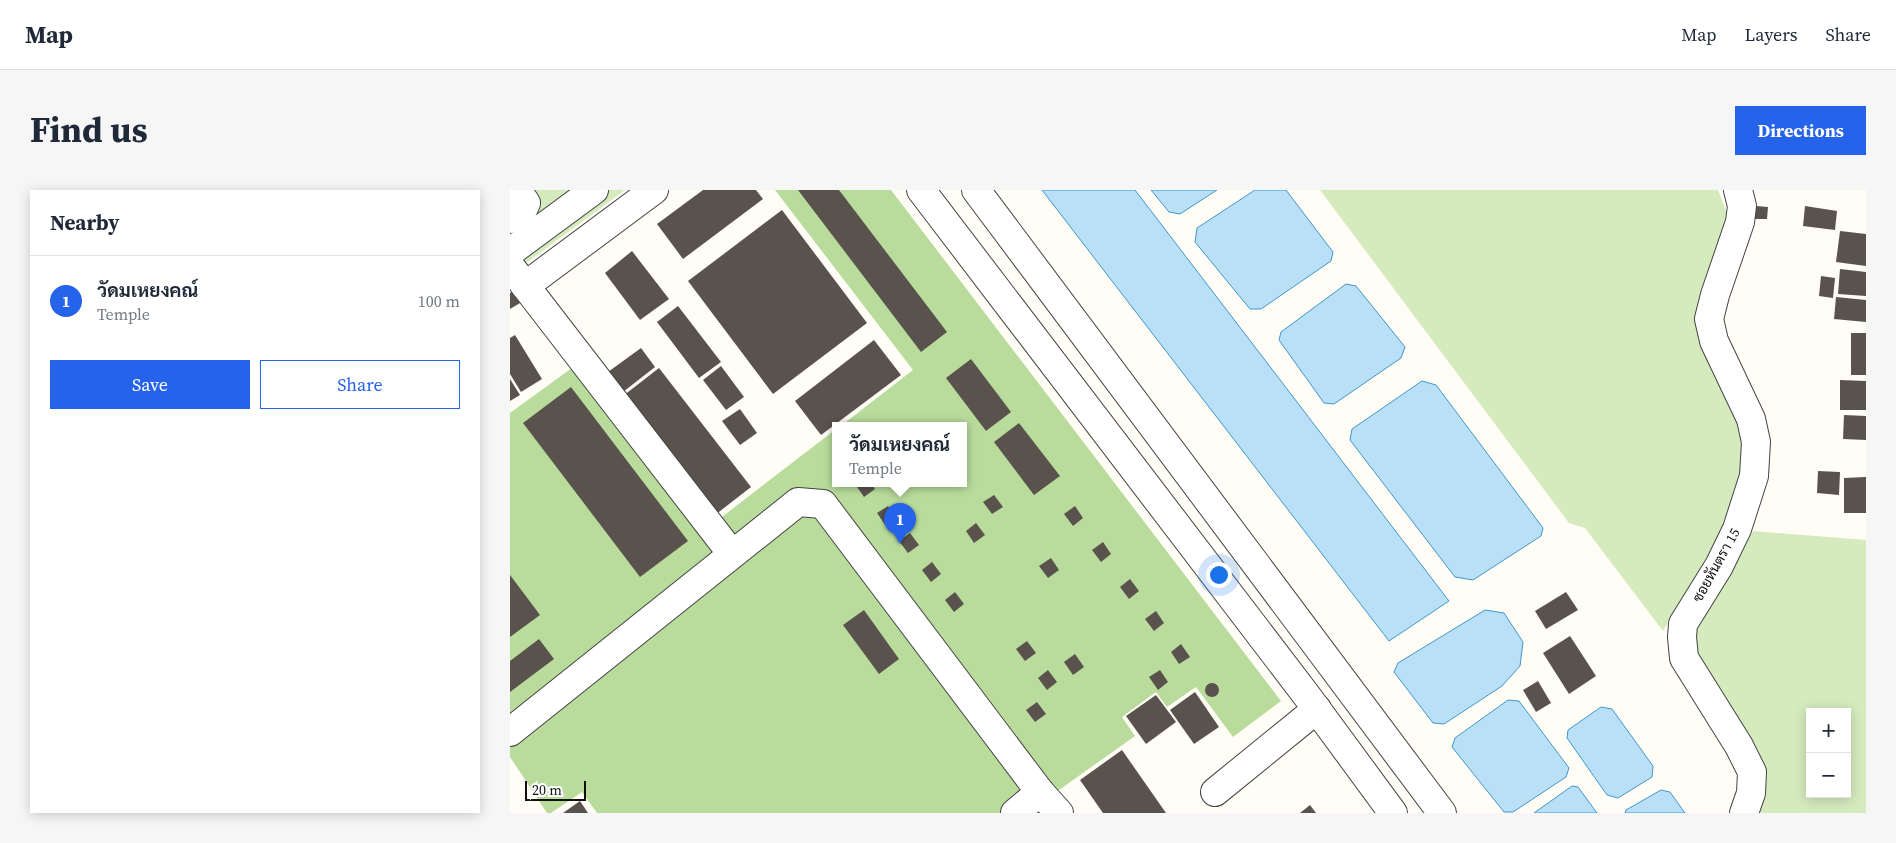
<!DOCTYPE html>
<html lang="en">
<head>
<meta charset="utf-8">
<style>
	body { margin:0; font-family:"Source Serif 4",Sarabun,serif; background:#f6f6f7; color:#1f2937 }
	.controls { position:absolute; right:15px; bottom:15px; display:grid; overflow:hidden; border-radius:0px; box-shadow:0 2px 12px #0003 }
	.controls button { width:45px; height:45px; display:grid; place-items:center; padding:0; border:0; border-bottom:1px solid #e0e1e3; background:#fff; color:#1f2937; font:25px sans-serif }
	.scale { position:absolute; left:15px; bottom:12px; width:61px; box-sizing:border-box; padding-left:5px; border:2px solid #111; border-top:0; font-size:14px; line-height:18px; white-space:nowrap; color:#111; -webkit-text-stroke:4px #fff; paint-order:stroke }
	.you { position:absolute; left:708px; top:384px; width:18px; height:18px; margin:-12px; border:4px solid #fff; border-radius:50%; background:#1a73e8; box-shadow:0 0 0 8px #1a73e833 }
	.badge { display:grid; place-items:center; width:32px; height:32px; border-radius:50%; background:#2563eb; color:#fff; font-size:16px; font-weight:700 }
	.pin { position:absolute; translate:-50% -41px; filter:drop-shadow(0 1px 2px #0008) }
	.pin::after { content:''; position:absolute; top:26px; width:18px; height:15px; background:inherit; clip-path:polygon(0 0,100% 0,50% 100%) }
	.popup { position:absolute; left:322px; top:232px; width:135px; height:65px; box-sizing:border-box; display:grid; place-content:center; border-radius:0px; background:#fff; filter:drop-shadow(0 1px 4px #0005); font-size:16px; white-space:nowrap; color:#747a83 }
	.popup b { font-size:19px; color:#1f2937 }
	.popup::after { content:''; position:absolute; left:50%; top:100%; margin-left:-10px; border:10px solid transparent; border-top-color:#fff }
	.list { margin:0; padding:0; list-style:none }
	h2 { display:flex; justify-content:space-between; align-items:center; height:65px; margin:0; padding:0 20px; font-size:21px }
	h2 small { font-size:16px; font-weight:400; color:#747a83 }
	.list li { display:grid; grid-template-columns:32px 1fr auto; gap:15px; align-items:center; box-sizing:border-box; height:90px; padding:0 20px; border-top:1px solid #e0e1e3 }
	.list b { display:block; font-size:19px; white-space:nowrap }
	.list p { margin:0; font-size:16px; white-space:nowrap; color:#747a83 }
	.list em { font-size:16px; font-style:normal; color:#747a83 }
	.actions { display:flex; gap:10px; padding:15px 20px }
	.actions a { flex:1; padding:11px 0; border:1px solid #2563eb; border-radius:0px; text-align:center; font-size:18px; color:#2563eb }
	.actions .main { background:#2563eb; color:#fff }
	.map { position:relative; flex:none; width:1356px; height:623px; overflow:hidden; border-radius:0px }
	header { display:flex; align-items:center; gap:30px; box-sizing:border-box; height:70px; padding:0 25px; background:#fff; border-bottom:1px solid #e0e1e3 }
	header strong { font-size:24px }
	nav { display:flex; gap:28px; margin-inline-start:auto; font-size:18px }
	.intro { display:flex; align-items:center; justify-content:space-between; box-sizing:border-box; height:120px; padding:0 30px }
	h1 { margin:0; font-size:35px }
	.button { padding:12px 22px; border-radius:0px; background:#2563eb; color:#fff; font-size:18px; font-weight:700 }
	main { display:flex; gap:30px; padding:0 30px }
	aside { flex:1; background:#fff; border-radius:0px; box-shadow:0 2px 12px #0003 }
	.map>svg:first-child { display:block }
	.green { fill:#d5ebbd; fill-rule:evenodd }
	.forest { fill:#b9dc9c }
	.water { fill:#b9e0f7; stroke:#3f96cf }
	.building { fill:#5a524d }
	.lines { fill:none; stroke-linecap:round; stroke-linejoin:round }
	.minor-casing { stroke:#444; stroke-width:30 }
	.minor { stroke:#fff; stroke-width:28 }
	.labels { text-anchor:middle; stroke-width:5; stroke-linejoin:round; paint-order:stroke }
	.street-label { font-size:14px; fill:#111; stroke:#fff }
</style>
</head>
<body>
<header>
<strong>Map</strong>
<nav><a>Map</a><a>Layers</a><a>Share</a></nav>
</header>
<div class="intro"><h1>Find us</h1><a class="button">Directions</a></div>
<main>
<aside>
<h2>Nearby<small></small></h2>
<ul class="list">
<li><span class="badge">1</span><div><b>วัดมเหยงคณ์</b><p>Temple</p></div><em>100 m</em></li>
</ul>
<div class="actions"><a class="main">Save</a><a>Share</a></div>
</aside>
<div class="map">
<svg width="1356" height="623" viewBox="0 0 1356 623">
	<rect width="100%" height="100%" fill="#fffdf5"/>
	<g class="green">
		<polygon points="0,0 115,0 0,85"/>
		<polygon points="810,0 1208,0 1219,28 1188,115 1188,138 1236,244 1237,276 1218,332 1153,441 1075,338 1059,333"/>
		<path d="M1243 341 1356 350V623H1245L1184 468 1185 448 1188 431 1222 380ZM1300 522H1337V604H1300Z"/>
	</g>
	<g class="forest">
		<polygon points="265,0 381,0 771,511 723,547 686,497 657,517 646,502 612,527 625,546 542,605 311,302 223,351 208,330 326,239 326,293 454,293 454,235 332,235 403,180"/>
		<polygon points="66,175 209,362 0,531 0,223"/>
		<polygon points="291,323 308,324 517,603 494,623 87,623 72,602 41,623 37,623 0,567 0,556"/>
	</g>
	<g class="water">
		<polygon points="532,0 625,0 939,411 879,451"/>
		<polygon points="641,0 707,0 670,24 659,22"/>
		<polygon points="745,0 776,0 823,62 821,71 751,119 740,119 685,52 687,38"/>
		<polygon points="836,94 846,96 895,157 891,168 824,214 814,213 769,150 771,142"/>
		<polygon points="912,191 926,195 1033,338 1031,346 963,390 945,387 840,250 842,239"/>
		<polygon points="975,420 994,423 1013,452 1010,476 992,496 934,534 923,533 884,482 888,473"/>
		<polygon points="998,510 1009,511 1059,578 1056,587 1003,622 994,622 942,557 945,548"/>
		<polygon points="1091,517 1102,519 1143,576 1142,587 1108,608 1097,605 1057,548 1058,540"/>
		<polygon points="1062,596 1068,597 1087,623 1024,623"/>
		<polygon points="1151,600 1160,602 1175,623 1115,623 1116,620"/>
	</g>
	<g class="building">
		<polygon points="193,0 246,0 253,9 173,69 147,34"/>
		<polygon points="288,0 329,0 437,142 411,162"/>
		<polygon points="1246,16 1258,17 1257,29 1244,29"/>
		<polygon points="1295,16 1327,21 1325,40 1293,36"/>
		<polygon points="272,20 357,133 263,204 178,91"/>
		<polygon points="1330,41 1356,44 1356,76 1326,72"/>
		<polygon points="122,61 159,109 130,130 95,83"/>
		<polygon points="1330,79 1356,82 1356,106 1328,104"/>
		<polygon points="1311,86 1325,88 1323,108 1309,106"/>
		<polygon points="2,102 10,113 0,119 0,103"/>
		<polygon points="1326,107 1356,110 1356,132 1324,129"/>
		<polygon points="168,116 211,172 189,188 147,132"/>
		<rect x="1341" y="143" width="15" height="42"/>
		<polygon points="5,145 32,189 11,202 0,184 0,148"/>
		<polygon points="364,150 391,185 311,245 285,211"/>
		<polygon points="131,158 145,177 113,202 98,182"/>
		<polygon points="461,169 501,222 476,241 436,188"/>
		<polygon points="211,176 234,207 216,220 193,190"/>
		<polygon points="149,178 241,297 205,325 113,206"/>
		<polygon points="0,189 10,205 0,211"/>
		<polygon points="1330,190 1356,191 1356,220 1330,220"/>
		<polygon points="61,197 178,351 130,387 13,233"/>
		<polygon points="230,219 247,243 230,255 212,231"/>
		<polygon points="1334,225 1356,226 1356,250 1333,249"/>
		<polygon points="509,233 550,286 524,305 484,252"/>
		<polygon points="1308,281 1330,282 1329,305 1307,303"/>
		<polygon points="1356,287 1356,323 1334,323 1334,288"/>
		<polygon points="348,293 361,293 365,299 354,307 345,294"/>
		<polygon points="484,305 493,317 482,324 473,312"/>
		<polygon points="378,316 387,328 376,336 367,323"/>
		<polygon points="565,316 573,328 563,336 554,324"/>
		<polygon points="466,333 475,345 464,353 456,341"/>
		<polygon points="400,343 409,355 398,363 389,351"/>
		<polygon points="593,352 601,364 591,372 582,360"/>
		<polygon points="541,368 549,380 538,388 529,376"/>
		<polygon points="422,372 431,384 421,392 412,380"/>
		<polygon points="0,385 30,425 0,447"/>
		<polygon points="620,389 629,401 619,409 610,397"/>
		<polygon points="445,402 454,414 444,422 435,410"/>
		<polygon points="1056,402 1068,420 1036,439 1025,421"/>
		<polygon points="354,420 389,469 369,484 333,435"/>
		<polygon points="646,421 654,433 644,441 635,429"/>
		<polygon points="1060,446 1086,486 1059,504 1033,463"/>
		<polygon points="29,449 44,469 0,502 0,471"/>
		<polygon points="517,451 526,463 515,471 506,459"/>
		<polygon points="671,454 680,467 669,474 661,462"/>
		<polygon points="565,464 574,477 563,485 554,472"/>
		<polygon points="538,480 547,492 537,500 528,488"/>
		<polygon points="650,480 658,492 648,500 639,487"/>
		<polygon points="1028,491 1041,513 1026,522 1013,500"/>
		<circle cx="702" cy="500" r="7"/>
		<polygon points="685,502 709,537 684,554 660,520"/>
		<polygon points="646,505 666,532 636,554 616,526"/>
		<polygon points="527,512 536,524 525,532 516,520"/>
		<polygon points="612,560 656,623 593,623 570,590"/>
		<polygon points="70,611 78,623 53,623"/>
		<polygon points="800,615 806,623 790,623"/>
	</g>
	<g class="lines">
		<g class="minor-casing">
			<g id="minor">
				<polyline points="411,0 797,506 883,623"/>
				<polyline points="466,0 932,623"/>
				<polyline points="1228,0 1232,16 1230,32 1205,105 1199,129 1204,151 1241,229 1246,252 1244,286 1227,339 1209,376 1173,434 1172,447 1174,468 1229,556 1242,582 1241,603 1234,623"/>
				<polyline points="0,29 12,22 16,13 7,0"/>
				<polyline points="0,62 84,0"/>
				<polyline points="0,76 222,364"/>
				<polyline points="15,96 144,0"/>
				<polyline points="0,542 288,312 313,314 530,602 549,623"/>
				<polyline points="705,602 807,519"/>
				<polyline points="505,623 530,602"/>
			</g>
		</g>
		<use href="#minor" class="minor"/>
	</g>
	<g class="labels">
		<g class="street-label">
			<text transform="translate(1206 375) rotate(-61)" y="5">ซอยหันตรา 15</text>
		</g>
	</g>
</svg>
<div class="controls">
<button>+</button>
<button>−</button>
</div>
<div class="scale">20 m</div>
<div class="you"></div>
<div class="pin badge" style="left:390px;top:354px">1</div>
<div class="popup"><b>วัดมเหยงคณ์</b>Temple</div>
</div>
</main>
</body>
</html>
